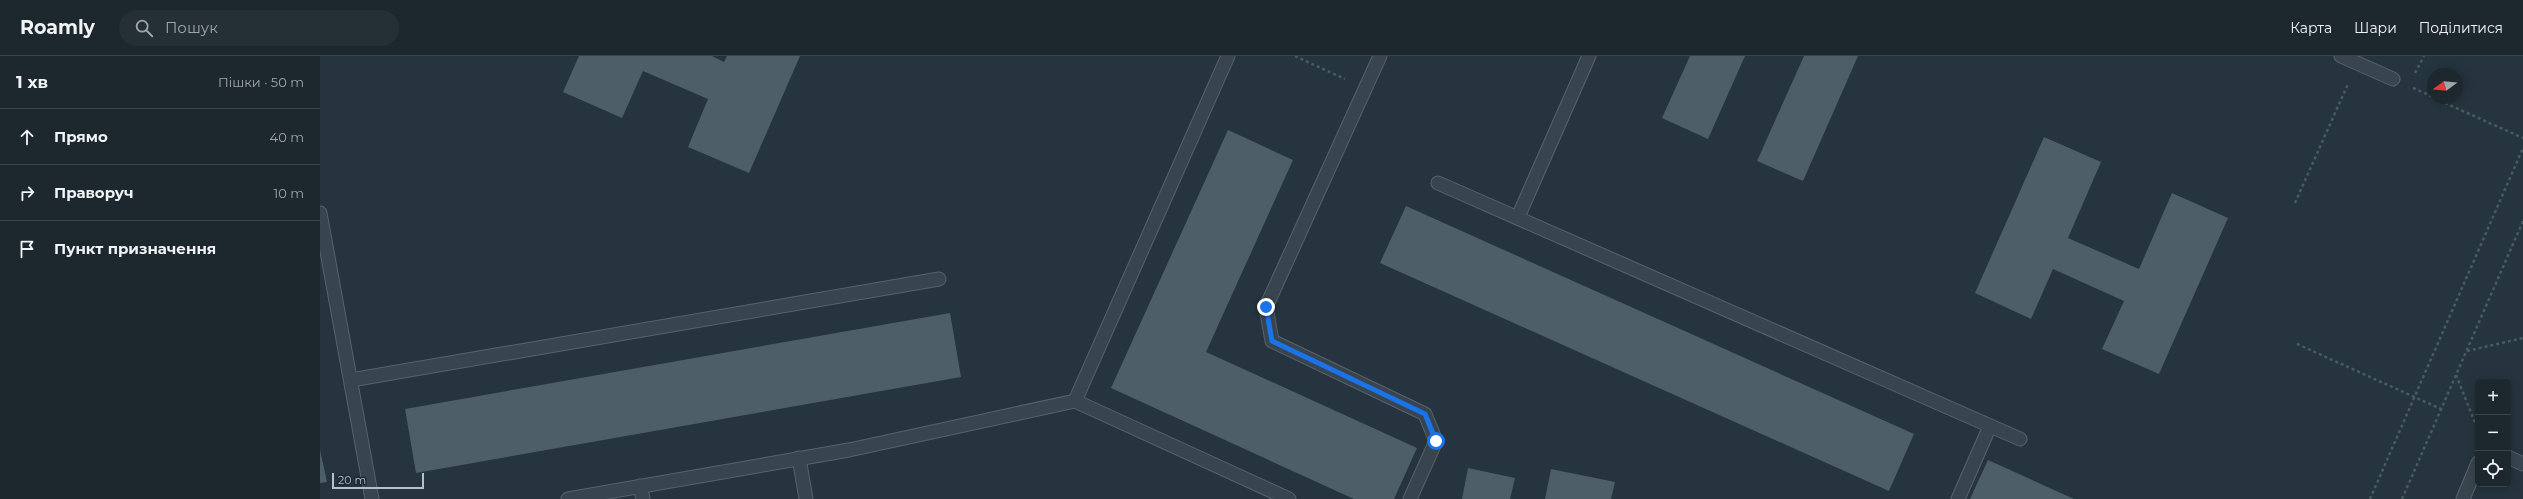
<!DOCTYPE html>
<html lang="uk">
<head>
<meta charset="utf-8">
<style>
	body { margin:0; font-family:Montserrat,sans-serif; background:#252f36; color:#f1f3f6 }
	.controls { position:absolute; right:12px; bottom:12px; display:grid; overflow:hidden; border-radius:6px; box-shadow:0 2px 10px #0003 }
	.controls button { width:36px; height:36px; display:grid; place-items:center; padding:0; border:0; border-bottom:1px solid #3a444a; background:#1c272e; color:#f1f3f6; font:20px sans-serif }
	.compass { position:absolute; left:2107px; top:12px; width:36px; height:36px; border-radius:50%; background:#1c272e; box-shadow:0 2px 10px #0003; rotate:254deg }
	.scale { position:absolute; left:12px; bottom:10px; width:92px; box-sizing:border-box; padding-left:4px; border:2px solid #b5c0c9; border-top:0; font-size:11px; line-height:14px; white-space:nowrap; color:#b5c0c9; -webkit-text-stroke:3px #1e2a33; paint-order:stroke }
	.stop { position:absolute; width:12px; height:12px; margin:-9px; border:3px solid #1a73e8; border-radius:50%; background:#fff }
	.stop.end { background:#1a73e8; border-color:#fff; box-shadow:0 1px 4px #0008 }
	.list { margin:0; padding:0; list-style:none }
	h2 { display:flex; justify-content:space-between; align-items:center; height:52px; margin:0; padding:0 16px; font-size:17px }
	h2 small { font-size:13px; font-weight:400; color:#a0a5aa }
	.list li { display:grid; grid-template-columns:26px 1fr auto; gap:12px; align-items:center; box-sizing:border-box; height:56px; padding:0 16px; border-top:1px solid #3a444a }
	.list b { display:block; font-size:15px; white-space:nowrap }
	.list em { font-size:13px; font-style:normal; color:#a0a5aa }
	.icon { flex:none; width:22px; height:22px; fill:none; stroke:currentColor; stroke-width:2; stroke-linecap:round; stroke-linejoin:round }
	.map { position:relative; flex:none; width:2203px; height:443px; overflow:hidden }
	header { display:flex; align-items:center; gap:24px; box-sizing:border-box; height:56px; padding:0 20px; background:#1c272e; border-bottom:1px solid #3a444a }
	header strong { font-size:19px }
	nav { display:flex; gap:22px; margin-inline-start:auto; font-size:14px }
	.search { width:280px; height:36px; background:#252f36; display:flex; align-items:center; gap:10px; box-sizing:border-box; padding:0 14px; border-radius:22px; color:#a0a5aa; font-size:15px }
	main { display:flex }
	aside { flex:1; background:#1c272e }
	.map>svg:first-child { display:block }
	.building { fill:#4e5e69 }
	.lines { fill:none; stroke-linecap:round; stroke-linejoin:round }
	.service-casing { stroke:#57636c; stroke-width:15 }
	.path { stroke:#475d5c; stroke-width:2.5; stroke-dasharray:3 3; stroke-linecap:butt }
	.service { stroke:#39454e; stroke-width:13 }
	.route { stroke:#1a73e8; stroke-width:5 }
</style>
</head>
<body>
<header>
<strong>Roamly</strong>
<div class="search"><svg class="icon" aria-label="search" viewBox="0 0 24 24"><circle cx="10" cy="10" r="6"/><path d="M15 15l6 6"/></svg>Пошук</div>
<nav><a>Карта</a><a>Шари</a><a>Поділитися</a></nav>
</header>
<main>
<aside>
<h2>1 хв<small>Пішки · 50 m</small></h2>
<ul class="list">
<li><svg class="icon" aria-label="ahead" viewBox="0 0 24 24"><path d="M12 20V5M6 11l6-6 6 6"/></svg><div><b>Прямо</b></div><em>40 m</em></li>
<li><svg class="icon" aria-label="right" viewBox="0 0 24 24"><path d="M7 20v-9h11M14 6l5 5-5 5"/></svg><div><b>Праворуч</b></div><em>10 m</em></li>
<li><svg class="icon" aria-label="arrive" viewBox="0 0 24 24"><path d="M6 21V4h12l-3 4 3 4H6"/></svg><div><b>Пункт призначення</b></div></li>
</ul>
</aside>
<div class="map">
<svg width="2203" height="443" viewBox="0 0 2203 443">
	<rect width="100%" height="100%" fill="#25343e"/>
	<g class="building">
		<polygon points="259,0 392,0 404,6 407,0 480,0 429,117 368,91 388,43 323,15 302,62 243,36"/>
		<polygon points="1370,0 1425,0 1388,83 1342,62"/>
		<polygon points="1484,0 1538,0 1483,125 1437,105"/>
		<polygon points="908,74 973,104 886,296 1097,392 1074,443 1034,443 791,332"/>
		<polygon points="1724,81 1781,106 1748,182 1819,213 1852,137 1908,162 1839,318 1782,293 1804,245 1733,213 1711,263 1655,237"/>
		<polygon points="1086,150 1594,378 1569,435 1060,207"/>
		<polygon points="630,257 641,321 96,417 85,353"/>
		<polygon points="0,394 7,426 0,427"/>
		<polygon points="1668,404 1754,443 1650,443"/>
		<polygon points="1148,412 1195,422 1190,443 1142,443"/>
		<polygon points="1231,413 1295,426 1291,443 1225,443"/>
	</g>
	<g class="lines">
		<g class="service-casing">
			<g id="service">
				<polyline points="1060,0 946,251 952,285 1105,358 1116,385 1090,443"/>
				<polyline points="2021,0 2073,23"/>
				<polyline points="1118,127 1700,383"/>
				<polyline points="0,157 52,443"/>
				<polyline points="1198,161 1269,0"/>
				<polyline points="31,324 619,223"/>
				<polyline points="755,345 908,0"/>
				<polyline points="2188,401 2203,408"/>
				<polyline points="479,402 486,443"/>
				<polyline points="320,430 323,443"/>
				<polyline points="248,443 529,394 755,345 969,443"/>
				<polyline points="1638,443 1670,370"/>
				<polyline points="2143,443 2158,407"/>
			</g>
		</g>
		<g class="path">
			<polyline points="975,0 1025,23"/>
			<polyline points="2095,17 2104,0"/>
			<polyline points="2093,32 2113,41"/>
			<polyline points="2114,42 2203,82"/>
			<polyline points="1975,147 2028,28"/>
			<polyline points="1977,288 2121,353"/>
			<polyline points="2147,295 2203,282"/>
			<polyline points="2136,319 2158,374"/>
			<polyline points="2050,443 2203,92"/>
			<polyline points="2082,443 2203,165"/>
		</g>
		<use href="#service" class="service"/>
	</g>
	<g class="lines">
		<polyline class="route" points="946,251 952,285 1105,358 1116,385"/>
	</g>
</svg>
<div class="controls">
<button>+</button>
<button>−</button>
<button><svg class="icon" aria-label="locate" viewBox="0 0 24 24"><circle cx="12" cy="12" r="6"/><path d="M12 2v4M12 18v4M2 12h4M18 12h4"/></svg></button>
</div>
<svg class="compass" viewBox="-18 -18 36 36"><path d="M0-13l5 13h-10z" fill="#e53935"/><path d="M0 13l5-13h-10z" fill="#a0a5aa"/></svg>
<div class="scale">20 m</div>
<div class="stop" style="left:1116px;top:385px"></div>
<div class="stop end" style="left:946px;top:251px"></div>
</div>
</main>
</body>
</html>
